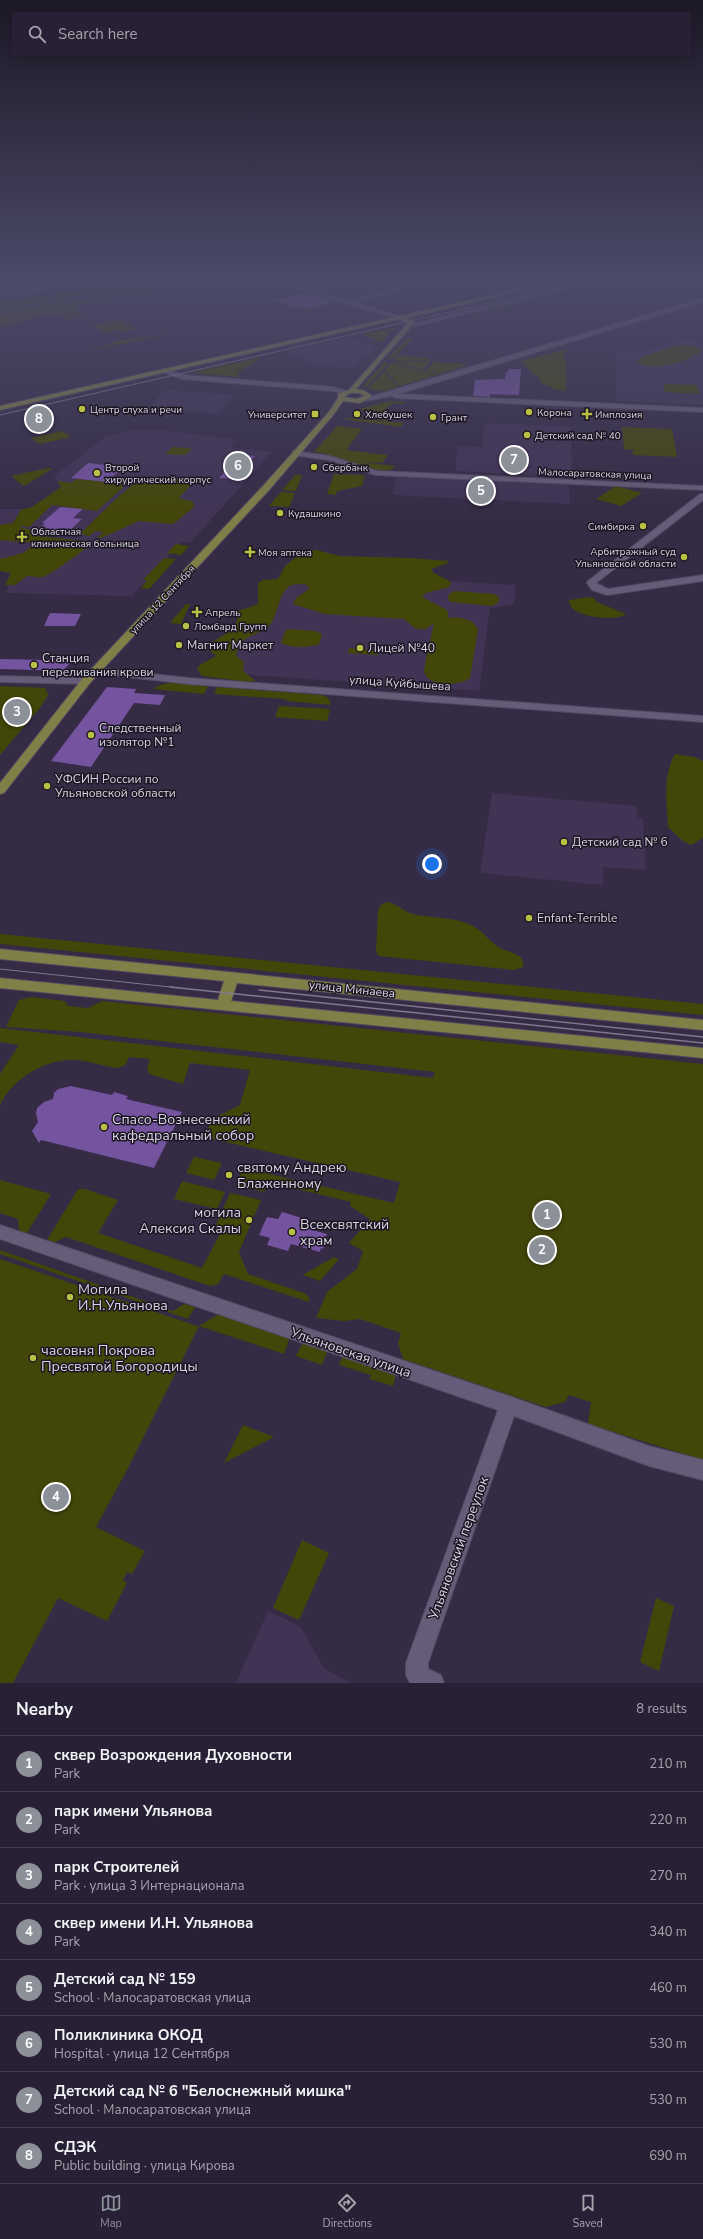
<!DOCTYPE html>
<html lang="en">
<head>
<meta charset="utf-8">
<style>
	body { margin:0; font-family:"Nunito Sans",sans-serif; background:#30283c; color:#f1f3f6 }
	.you { position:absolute; left:432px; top:864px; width:14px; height:14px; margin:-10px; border:3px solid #fff; border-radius:50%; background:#1a73e8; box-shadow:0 0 0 6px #1a73e833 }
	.badge { display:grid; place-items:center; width:26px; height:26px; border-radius:50%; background:#8c9099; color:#fff; font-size:13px; font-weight:700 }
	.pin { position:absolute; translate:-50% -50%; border:2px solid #fff; box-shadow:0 1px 4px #0006 }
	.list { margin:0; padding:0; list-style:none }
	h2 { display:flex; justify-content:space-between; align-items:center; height:52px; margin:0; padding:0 16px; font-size:17px }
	h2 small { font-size:13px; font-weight:400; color:#a5a3ac }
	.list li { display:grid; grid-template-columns:26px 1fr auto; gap:12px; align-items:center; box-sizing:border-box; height:56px; padding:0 16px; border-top:1px solid #443e4f }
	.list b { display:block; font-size:15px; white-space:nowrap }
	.list p { margin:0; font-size:13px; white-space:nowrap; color:#a5a3ac }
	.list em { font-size:13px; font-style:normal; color:#a5a3ac }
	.icon { flex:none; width:22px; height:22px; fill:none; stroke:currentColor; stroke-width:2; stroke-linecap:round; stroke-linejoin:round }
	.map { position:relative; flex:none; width:703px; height:1683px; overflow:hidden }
	.search { position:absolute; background:#282034; box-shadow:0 2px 10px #0003; left:12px; right:12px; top:12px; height:44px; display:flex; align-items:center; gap:10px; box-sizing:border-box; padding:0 14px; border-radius:0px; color:#a5a3ac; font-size:15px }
	.sheet { height:500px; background:#282034 }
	nav { display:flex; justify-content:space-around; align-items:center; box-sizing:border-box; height:56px; border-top:1px solid #443e4f; background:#282034; font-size:11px; color:#a5a3ac }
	nav a { display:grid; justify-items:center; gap:2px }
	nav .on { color:#8c9099 }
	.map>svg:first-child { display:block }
	.built { fill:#403354 }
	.green { fill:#434609 }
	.building { fill:#74539f }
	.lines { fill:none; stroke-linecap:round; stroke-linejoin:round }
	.minor-casing { stroke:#52495f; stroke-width:2 }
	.major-casing { stroke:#52495f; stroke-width:2 }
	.minor { fill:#665b78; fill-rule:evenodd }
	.major { fill:#807f47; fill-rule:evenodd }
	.tram-far1 { stroke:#80788e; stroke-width:1 }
	.tram { stroke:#80788e; stroke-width:1.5 }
	.rail-casing { stroke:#80788e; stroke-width:2.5 }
	.rail { stroke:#1b1622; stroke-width:1.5; stroke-dasharray:4.5; stroke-linecap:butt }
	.poi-dot { fill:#bac045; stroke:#1b1622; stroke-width:1.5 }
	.labels { text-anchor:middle; stroke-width:3; stroke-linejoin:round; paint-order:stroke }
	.far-poi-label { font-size:10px; fill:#d9d3e4; stroke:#1b1622; text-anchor:start }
	.far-street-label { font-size:10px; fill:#d9d3e4; stroke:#1b1622 }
	.poi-label { font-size:12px; fill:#d9d3e4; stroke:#1b1622; text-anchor:start }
	.street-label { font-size:12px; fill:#d9d3e4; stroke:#1b1622 }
	.near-poi-label { font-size:14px; fill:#d9d3e4; stroke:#1b1622; text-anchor:start }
	.near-street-label { font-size:14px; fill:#d9d3e4; stroke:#1b1622 }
</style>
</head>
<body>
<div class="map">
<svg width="703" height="1683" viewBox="0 0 703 1683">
	<rect width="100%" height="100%" fill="#352b45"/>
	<g class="built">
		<polygon points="208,281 229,281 180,288 187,292 181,293 170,287"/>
		<polygon points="232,281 370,281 399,287 350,301 306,288 296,290 283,287 237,286 240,284"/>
		<polygon points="672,296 683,299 654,307 643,304"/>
		<polygon points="350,337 378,347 350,369 315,365 288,352"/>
		<polygon points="686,339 703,344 703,405 616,401 615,355 629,350 646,351"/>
		<polygon points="165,390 167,390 234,395 220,414 153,408 155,406 151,406 157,399 156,397"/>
		<polygon points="484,423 571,427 572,477 455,471 458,446 482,447"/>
		<polygon points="163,430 236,440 229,447 272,452 190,543 182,542 132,596 5,593 17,570 0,570 0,509 30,509 61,487 54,476 104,438 127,431"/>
		<polygon points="396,476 569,484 570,504 392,495"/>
		<polygon points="434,564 432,580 516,585 514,604 490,608 479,691 223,673 246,622 263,623 288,565"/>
		<polygon points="492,793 637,806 637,817 643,818 646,870 603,867 603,885 480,873"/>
		<polygon points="268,1611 300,1626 324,1668 351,1683 236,1683"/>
	</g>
	<g class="green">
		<polygon points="156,281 203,281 139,287"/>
		<polygon points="105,287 136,287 138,288 0,309 0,301"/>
		<path d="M157 287 153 292 155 294 150 297 131 294 79 305 75 308 79 312 89 314 77 315 79 318 65 320 66 317 60 316 61 314C43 312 17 323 0 328V316L4 314 0 311 57 302 94 299Z"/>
		<polygon points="506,304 512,305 424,324"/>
		<polygon points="120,320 136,329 125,332 115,330 108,333 92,326"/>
		<polygon points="397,327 389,332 383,343 363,334"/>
		<polygon points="166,335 95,349 90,349 112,344 115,341"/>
		<polygon points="408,338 413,338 394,358 386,360"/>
		<path d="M678 345 695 346 702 351C689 361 651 373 637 362L639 358Z"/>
		<polygon points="566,349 564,358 566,361 566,391 557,390 541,383 540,378 533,374 523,363 523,361"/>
		<polygon points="399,355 428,358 429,360 393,361"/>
		<polygon points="257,358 259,359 237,373 241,377 191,373"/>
		<polygon points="431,361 423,370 392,362 393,362"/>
		<polygon points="435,361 447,364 449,362 469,365 439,374 425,371"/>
		<polygon points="384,362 388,363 367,387 362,387"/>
		<polygon points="391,363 438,375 399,386 385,370"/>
		<polygon points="384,371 398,387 385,391 368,389"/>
		<polygon points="663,384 697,385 699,394 665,392"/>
		<polygon points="390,401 405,402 403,404 393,403 387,408 383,416 390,417 387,421 372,419 373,418 367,415 369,412 359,409"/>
		<polygon points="350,418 404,423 401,427 342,419"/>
		<path d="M337 426 362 429 346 450 388 455 382 463C370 462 334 462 327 454L314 452Z"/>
		<polygon points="622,427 672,429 677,457 633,455 633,450 624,449"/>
		<polygon points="62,431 71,437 40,444 31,438"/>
		<polygon points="173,447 191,448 189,450 191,450 185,455 165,454"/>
		<polygon points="345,460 395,466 391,470 374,470"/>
		<polygon points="48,468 52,469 24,486 11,476"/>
		<polygon points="334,474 365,475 362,486 337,491 336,495 327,494"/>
		<polygon points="295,475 302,475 296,491 282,490"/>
		<path d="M147 477 158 478 155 481 169 483 177 478 195 481 179 498 193 502 194 507 173 524 139 521 101 538H97L103 532 96 531 89 536 82 534V532C94 521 134 478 147 477Z"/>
		<path d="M76 479 128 483 97 511 52 505 29 527 20 526 22 528 34 530 31 533 34 536 86 541 90 544C85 550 50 575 43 577 38 578 33 576 27 576L15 585H5L11 573 0 571V559L23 553 36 543 0 540V525L13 523 21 510 32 507 61 487 58 481 71 483Z"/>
		<polygon points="616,486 642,493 621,506 596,499"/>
		<polygon points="281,492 295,493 289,507 269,506"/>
		<polygon points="176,544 189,546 181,555 167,553"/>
		<path d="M316 550 340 556 411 558 448 561V563L431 569 434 573 451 582 449 587 426 593 422 597 447 610 449 618C459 617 474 618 478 630L470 678C459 686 426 688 424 670L434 623 426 629H416L404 619 325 614 293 604 296 598 309 589 307 585C276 578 282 610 270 625 262 633 246 635 239 645L236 656 244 662 243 671 256 681 249 682 202 676 197 669 200 665 216 656 209 650V644L232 630 237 621 238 611 258 604V583L263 580 278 579 285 566 303 552Z"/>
		<polygon points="164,558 176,559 149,589 141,588 147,580 143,580"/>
		<polygon points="455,591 493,594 499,597 498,603 492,606 451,602 448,600 449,594"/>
		<path d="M590 597 594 598 597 602 626 614C620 621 568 619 569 600Z"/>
		<polygon points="186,604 190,604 181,624 170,623"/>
		<path d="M290 629 315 631 322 634 319 644C308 648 291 648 281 643L285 631Z"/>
		<polygon points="349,648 380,650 378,655 348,653"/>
		<polygon points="169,683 173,683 208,686 204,694 153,689 160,685"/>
		<polygon points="0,686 46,688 45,690 49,694 39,709 0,755"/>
		<polygon points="217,687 321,695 327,697 331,703 330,705 288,701 285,699 214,694"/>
		<polygon points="279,706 330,709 327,721 275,717"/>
		<path d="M675 754 694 757 703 761V838L691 845 683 841 668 827C667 801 662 777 675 754Z"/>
		<path d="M388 902C398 904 404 912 413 914 433 919 459 916 476 928 485 933 491 943 500 948 509 953 526 953 523 967L514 970 379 956 376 952 378 910 382 904Z"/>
		<polygon points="0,934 703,1004 703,1015 0,944"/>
		<path d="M31 997 65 1001 68 1006 88 1008 102 1001 703 1064V1460L588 1424 591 1402 569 1395 565 1402 546 1407 403 1359 398 1343 401 1333 360 1319 344 1321 316 1318 327 1292 357 1269 363 1251 349 1243 370 1219 350 1206 351 1202 268 1182 264 1192 236 1185 243 1168 394 1203 393 1207 400 1182 204 1137 212 1119 240 1105 250 1070 190 1063 183 1084 149 1074 147 1068 150 1059 129 1057 126 1064 119 1068C105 1067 91 1061 76 1060 47 1058 13 1078 0 1105V1074L19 1045 0 1042V1028L433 1078 435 1072 80 1032 6 1027 19 1000Z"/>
		<polygon points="194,1157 222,1163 214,1180 186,1173"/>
		<polygon points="0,1180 51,1194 27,1233 19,1231 18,1219 0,1213"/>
		<polygon points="182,1181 225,1192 217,1209 174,1199"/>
		<polygon points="78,1189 85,1189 118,1200 98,1233 202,1268 222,1230 215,1227 230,1193 261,1200 239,1252 248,1274 304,1293 309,1297 309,1302 224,1274 218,1284 210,1286 66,1237 53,1243 47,1240"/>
		<polygon points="0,1250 173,1311 184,1304 195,1307 188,1319 0,1254"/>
		<polygon points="334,1257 339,1259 320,1281 303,1275"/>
		<polygon points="0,1259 194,1325 199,1326 219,1314 286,1336 289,1340 284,1354 199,1326 128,1468 96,1527 145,1551 132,1574 127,1572 123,1580 127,1583 107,1621 58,1598 13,1683 0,1683"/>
		<polygon points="305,1343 328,1350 322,1365 296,1356 301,1346"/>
		<polygon points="343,1354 396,1374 393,1386 370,1379 371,1375 339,1365"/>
		<polygon points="243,1425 274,1437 224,1463"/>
		<polygon points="302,1540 329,1553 299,1620 273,1608"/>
		<polygon points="656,1598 674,1606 659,1671 640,1662"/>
	</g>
	<g class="building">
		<polygon points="308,293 334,302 309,309 300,306 296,308 273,300"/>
		<polygon points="509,369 521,369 519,395 490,394 490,397 473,396 475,380 505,379 506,372 508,372"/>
		<polygon points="240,455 255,456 234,479 219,478"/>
		<polygon points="88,463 106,465 123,467 107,482 71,478"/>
		<polygon points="60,507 83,509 73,518 82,519 66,534 42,531 46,527 41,527 45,523 42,523"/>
		<polygon points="50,613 81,614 75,626 44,626"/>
		<polygon points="49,658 75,658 63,671 0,669 0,659 48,660"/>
		<polygon points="107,687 136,689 134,693 165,695 160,705 134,703 91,767 51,761"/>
		<polygon points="71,1086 112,1095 114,1092 128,1096 126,1099 182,1112 154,1168 41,1140 39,1143 32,1131 38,1122 36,1114 37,1108 44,1102 53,1099 54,1093 58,1089"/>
		<polygon points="282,1212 302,1218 299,1226 327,1234 325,1238 328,1238 323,1249 321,1248 320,1252 291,1244 288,1251 267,1245 270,1238 259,1235 267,1217 278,1219"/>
	</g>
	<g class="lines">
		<g class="minor-casing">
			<g id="minor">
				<polygon points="410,281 415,282 395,292 354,302 402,317 400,320 293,287 298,286 348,301 391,290"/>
				<polygon points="522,281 534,281 549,285 546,287"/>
				<polygon points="591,281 601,281 411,327 408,325"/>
				<polygon points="703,298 703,302 398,394 703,408 703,412 395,398 392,396 366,401 363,399"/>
				<polygon points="164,369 183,375 333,387 350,392 347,394 333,391 182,379 162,372 161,371"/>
				<polygon points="293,451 330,456 377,471 703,486 703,490 376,475 329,460 293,455"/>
				<polygon points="700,494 703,494 703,500 596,583 608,589 703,575 703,581 607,595 592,590 587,583 588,581"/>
				<polygon points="95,668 189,678 703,716 703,722 189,684 91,673 91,669"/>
				<polygon points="0,676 86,678 91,681 86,684 0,682"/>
				<polygon points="0,1225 509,1396 649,1446 703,1460 703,1480 649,1466 514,1416 428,1663 428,1669 441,1675 444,1683 410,1683 406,1675 406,1663 498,1410 0,1239"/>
			</g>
		</g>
		<g class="major-casing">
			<g id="major">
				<path d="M554 281H564L406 318 415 322 356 389 365 391 372 396 371 397 360 403 343 401 334 414 269 490 90 683 4 793 0 794V783L82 679 263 486 329 412 338 398V394L349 390 408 323 399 319 0 410V406ZM350 393H359L365 396 356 399 344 397Z"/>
				<polygon points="0,949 703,1020 703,1030 237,983 231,1001 703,1048 703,1058 0,988 0,978 218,1000 224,981 0,959"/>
			</g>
		</g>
		<use href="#minor" class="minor"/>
		<use href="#major" class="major"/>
		<g class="tram-far1">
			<polyline points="0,415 585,281"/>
			<polyline points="0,969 180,988"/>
		</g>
		<g class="tram">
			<polyline points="170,987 703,1043"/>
			<polyline points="259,990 703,1037"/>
		</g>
		<g class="rail-casing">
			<polyline id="rail" points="0,295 101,281"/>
		</g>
		<use href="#rail" class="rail"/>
	</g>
	<linearGradient id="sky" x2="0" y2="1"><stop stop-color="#1d1826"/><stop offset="0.54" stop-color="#4b4a68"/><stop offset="1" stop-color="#4b4a68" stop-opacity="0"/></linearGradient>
	<rect width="703" height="517" fill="url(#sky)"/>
	<g class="poi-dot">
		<circle cx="82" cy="409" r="4"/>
		<circle cx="529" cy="412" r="4"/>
		<rect x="311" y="410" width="8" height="8" rx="2"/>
		<circle cx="357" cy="414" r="4"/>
		<path d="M585 408h4v4h4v4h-4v4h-4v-4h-4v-4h4z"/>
		<circle cx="433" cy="417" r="4"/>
		<circle cx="527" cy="435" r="4"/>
		<circle cx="314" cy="467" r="4"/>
		<circle cx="97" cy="473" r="4"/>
		<circle cx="280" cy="513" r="4"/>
		<circle cx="643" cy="526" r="4"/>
		<path d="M20 531h4v4h4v4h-4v4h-4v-4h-4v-4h4z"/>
		<path d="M248 546h4v4h4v4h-4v4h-4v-4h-4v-4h4z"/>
		<circle cx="684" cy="557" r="4"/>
		<path d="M195 606h4v4h4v4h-4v4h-4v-4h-4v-4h4z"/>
		<circle cx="186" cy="626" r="4"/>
		<circle cx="179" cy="645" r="4"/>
		<circle cx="360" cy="648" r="4"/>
		<circle cx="34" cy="665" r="4"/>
		<circle cx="91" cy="735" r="4"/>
		<circle cx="47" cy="786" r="4"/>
		<circle cx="564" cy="842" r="4"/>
		<circle cx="529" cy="918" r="4"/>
		<circle cx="104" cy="1127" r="4"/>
		<circle cx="229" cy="1175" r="4"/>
		<circle cx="249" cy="1220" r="4"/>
		<circle cx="292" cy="1232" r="4"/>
		<circle cx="70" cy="1297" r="4"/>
		<circle cx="33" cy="1358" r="4"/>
	</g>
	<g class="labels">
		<g class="far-poi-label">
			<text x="90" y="413">Центр слуха и речи</text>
			<text x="537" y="416">Корона</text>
			<text x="307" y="418" text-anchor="end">Университет</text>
			<text x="365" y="418">Хлебушек</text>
			<text x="595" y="418">Имплозия</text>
			<text x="441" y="421">Грант</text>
			<text x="535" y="439">Детский сад № 40</text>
			<text x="105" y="471">Второй<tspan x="105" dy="12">хирургический корпус</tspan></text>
			<text x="322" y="471">Сбербанк</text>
			<text x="288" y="517">Кудашкино</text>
			<text x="635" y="530" text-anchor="end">Симбирка</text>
			<text x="31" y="535">Областная<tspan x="31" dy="12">клиническая больница</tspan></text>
			<text x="676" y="555" text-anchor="end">Арбитражный суд<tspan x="676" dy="12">Ульяновской области</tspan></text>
			<text x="258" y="556">Моя аптека</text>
			<text x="205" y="616">Апрель</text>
			<text x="194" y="630">Ломбард Групп</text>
		</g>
		<g class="far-street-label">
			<text transform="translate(595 473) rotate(2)" y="4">Малосаратовская улица</text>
			<text transform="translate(162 599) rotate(-47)" y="4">улица 12 Сентября</text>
		</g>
		<g class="poi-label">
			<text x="187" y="649">Магнит Маркет</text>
			<text x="368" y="652">Лицей №40</text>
			<text x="42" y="662">Станция<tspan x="42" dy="14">переливания крови</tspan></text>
			<text x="99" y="732">Следственный<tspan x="99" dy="14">изолятор №1</tspan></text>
			<text x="55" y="783">УФСИН России по<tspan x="55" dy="14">Ульяновской области</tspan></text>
			<text x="572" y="846">Детский сад № 6</text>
			<text x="537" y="922">Enfant-Terrible</text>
		</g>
		<g class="street-label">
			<text transform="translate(400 683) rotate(4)" y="4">улица Куйбышева</text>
			<text transform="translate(352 989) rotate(6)" y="4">улица Минаева</text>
		</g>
		<g class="near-poi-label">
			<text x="112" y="1124">Спасо-Вознесенский<tspan x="112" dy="16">кафедральный собор</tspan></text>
			<text x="237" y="1172">святому Андрею<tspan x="237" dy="16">Блаженному</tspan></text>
			<text x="241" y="1217" text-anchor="end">могила<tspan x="241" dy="16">Алексия Скалы</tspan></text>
			<text x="300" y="1229">Всехсвятский<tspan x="300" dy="16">храм</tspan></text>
			<text x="78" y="1294">Могила<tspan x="78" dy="16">И.Н.Ульянова</tspan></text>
			<text x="41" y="1355">часовня Покрова<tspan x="41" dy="16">Пресвятой Богородицы</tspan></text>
		</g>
		<g class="near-street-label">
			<text transform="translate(351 1352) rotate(19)" y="5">Ульяновская улица</text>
			<text transform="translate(458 1548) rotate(-70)" y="5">Ульяновский переулок</text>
		</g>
	</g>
</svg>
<div class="you"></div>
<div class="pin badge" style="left:547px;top:1215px">1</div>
<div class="pin badge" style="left:542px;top:1250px">2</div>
<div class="pin badge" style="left:17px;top:712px">3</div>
<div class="pin badge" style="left:56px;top:1497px">4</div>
<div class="pin badge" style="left:481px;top:491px">5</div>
<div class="pin badge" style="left:238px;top:466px">6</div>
<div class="pin badge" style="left:514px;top:460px">7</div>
<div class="pin badge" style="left:39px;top:419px">8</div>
<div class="search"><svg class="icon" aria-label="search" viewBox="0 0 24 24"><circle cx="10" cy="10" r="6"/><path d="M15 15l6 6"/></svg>Search here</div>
</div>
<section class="sheet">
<h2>Nearby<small>8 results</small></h2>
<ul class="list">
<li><span class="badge">1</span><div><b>сквер Возрождения Духовности</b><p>Park</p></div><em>210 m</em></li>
<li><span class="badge">2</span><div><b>парк имени Ульянова</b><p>Park</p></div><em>220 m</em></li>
<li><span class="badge">3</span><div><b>парк Строителей</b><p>Park · улица 3 Интернационала</p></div><em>270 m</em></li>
<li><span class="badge">4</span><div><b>сквер имени И.Н. Ульянова</b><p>Park</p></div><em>340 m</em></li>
<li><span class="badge">5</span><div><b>Детский сад № 159</b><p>School · Малосаратовская улица</p></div><em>460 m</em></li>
<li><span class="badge">6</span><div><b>Поликлиника ОКОД</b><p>Hospital · улица 12 Сентября</p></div><em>530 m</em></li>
<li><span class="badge">7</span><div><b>Детский сад № 6 &quot;Белоснежный мишка&quot;</b><p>School · Малосаратовская улица</p></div><em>530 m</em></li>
<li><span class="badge">8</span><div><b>СДЭК</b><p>Public building · улица Кирова</p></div><em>690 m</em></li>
</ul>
</section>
<nav>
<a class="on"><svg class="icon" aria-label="map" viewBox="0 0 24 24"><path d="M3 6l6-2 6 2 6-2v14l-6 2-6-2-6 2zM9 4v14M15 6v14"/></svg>Map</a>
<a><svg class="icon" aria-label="directions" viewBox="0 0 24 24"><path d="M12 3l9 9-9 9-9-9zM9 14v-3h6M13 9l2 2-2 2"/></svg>Directions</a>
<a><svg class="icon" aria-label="saved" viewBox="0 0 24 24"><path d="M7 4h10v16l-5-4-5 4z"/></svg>Saved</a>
</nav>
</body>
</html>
